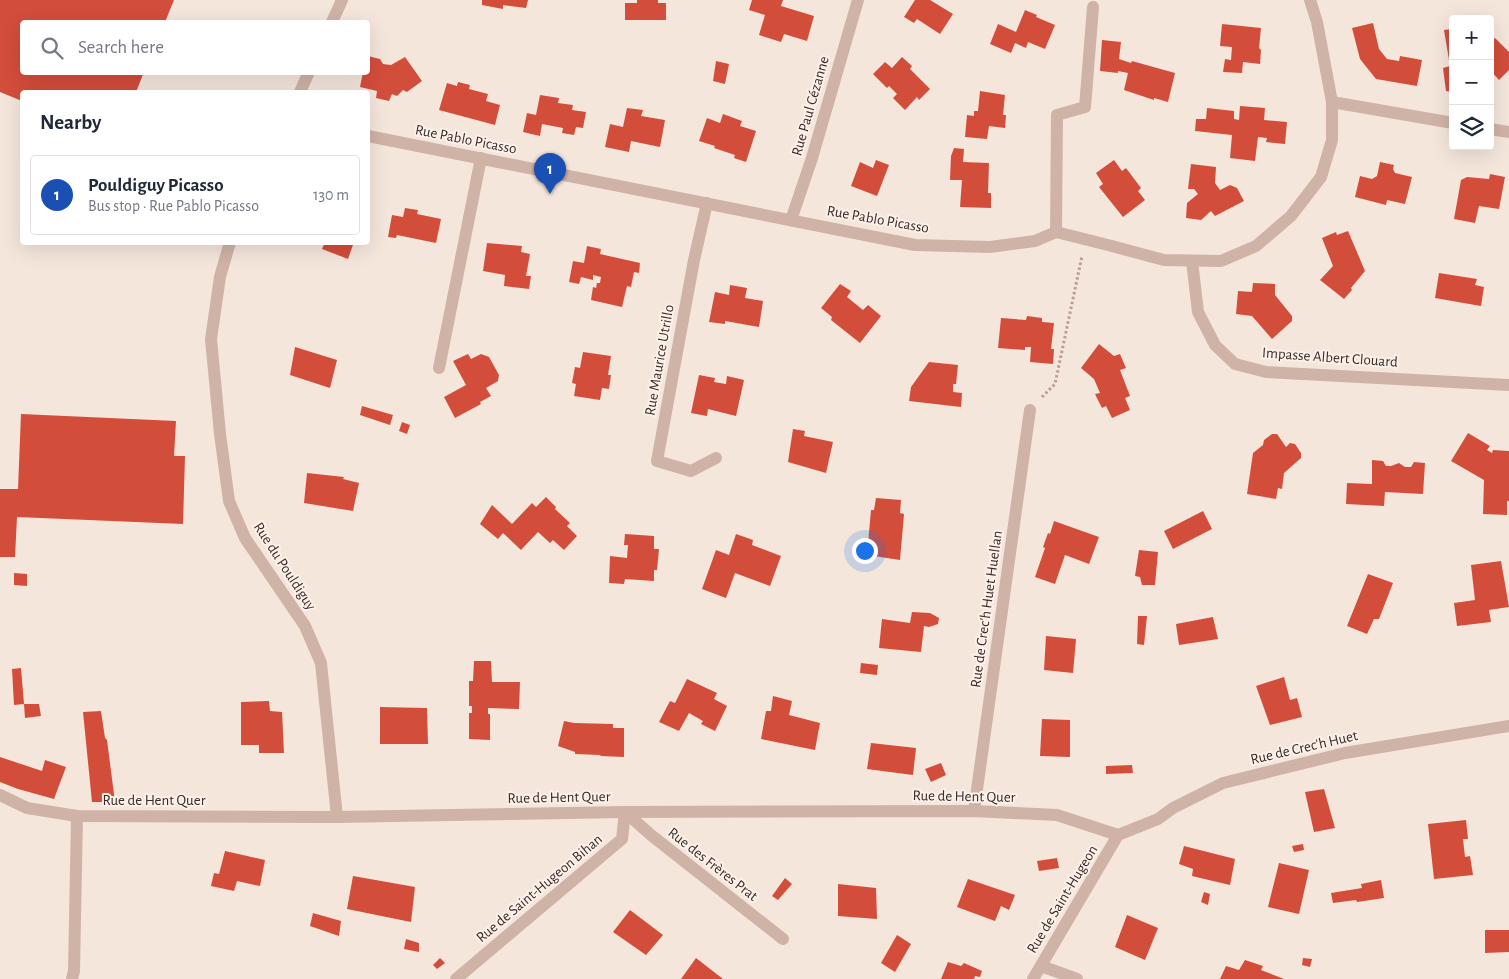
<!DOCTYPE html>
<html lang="en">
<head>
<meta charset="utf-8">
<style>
	body { margin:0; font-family:"Alegreya Sans",sans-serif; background:#f6f6f7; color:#1f2937 }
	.controls { position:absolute; right:15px; top:15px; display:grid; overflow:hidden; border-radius:5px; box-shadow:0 5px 20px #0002 }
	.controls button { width:45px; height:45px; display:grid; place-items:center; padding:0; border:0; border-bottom:1px solid #e0e1e3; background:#fff; color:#1f2937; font:25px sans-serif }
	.you { position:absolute; left:864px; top:550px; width:18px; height:18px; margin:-12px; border:4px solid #fff; border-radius:50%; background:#1a73e8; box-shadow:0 0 0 8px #1a73e833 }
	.badge { display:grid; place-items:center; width:32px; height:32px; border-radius:50%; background:#18605c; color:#fff; font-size:16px; font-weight:700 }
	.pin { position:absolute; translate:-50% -41px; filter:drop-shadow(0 1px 2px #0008) }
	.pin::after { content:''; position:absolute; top:26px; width:18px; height:15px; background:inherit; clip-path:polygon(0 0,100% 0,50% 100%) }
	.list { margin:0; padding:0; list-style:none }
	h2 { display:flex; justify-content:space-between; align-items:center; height:65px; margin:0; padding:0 20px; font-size:21px }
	h2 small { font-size:16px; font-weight:400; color:#747a83 }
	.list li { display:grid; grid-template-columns:32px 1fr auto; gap:15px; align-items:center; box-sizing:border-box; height:80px; margin:0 10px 10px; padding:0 10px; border:1px solid #e0e1e3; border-radius:5px }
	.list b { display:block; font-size:19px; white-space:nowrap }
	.list p { margin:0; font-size:16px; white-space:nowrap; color:#747a83 }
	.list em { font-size:16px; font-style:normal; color:#747a83 }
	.icon { flex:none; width:28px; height:28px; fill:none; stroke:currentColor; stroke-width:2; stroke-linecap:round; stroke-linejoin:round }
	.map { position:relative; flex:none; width:1509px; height:979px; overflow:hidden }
	.search { position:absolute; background:#fff; box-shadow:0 5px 20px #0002; left:20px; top:20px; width:350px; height:55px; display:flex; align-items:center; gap:12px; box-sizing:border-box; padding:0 18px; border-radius:5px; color:#747a83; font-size:19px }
	.panel { position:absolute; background:#fff; box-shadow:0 5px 20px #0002; left:20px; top:90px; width:350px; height:155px; border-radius:5px }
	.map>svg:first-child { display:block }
	.building { fill:#d34d3b }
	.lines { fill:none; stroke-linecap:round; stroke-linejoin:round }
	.path { stroke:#bb9d90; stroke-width:3; stroke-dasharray:2.5 2.5; stroke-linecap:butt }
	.minor { stroke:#cfb3a6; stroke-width:12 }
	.labels { text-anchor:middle; stroke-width:4; stroke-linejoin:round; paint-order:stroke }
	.street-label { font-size:15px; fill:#3a2b28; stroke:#fcf1e9 }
</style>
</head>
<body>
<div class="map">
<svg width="1509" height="979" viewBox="0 0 1509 979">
	<rect width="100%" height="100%" fill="#f5e6dc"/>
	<g class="building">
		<polygon points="0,0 174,0 165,22 22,22 22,72 144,72 136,92 22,92 22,101 0,92"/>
		<polygon points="482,0 528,0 526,8 503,5 503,9 482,5"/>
		<polygon points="637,0 658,0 658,3 666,3 666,20 625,20 625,3 637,3"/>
		<polygon points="752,0 783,0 781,6 814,16 807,41 784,34 781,42 759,35 765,15 749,10"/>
		<polygon points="915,0 930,0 953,14 940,34 917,19 914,23 904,17"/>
		<polygon points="1025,10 1037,15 1036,17 1055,25 1045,49 1028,42 1026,48 1015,43 1011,53 990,44 998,24 1016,32"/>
		<polygon points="1373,23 1379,49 1387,59 1399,61 1400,56 1422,60 1417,86 1376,79 1360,59 1352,28"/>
		<polygon points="1222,24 1261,28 1259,48 1261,50 1260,64 1243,62 1242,73 1223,72 1225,59 1231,60 1232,47 1220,46"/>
		<polygon points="1453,29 1453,92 1446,91 1443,68 1450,66 1444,30"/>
		<polygon points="1495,38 1509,52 1509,70 1499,80 1490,70 1490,42"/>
		<polygon points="1102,40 1121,42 1119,59 1131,63 1132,61 1175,73 1168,102 1154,98 1154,100 1124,90 1128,73 1118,71 1118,73 1100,71"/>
		<polygon points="368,56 380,59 383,64 391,65 405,57 422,81 407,92 403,90 397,96 392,94 389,101 376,98 377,91 360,87 363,72 368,72"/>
		<polygon points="902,57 912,66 910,69 930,89 919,100 917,97 905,110 893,98 897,94 889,86 887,88 873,74 885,62 892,68"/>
		<polygon points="716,61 729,64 725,84 713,81"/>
		<polygon points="458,82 470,85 469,89 488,94 486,101 500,105 495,125 439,110 447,83 457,86"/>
		<polygon points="980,91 1005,95 1003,115 1006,115 1005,128 989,126 987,139 965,137 967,115 974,116 974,111 978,111"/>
		<polygon points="540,95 559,98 558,103 573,105 572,110 586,112 583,128 576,127 574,135 562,133 563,128 542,124 540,136 523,132 527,113 536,115"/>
		<polygon points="1240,106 1265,108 1264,120 1287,122 1285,144 1266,142 1267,138 1258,137 1255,161 1230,158 1232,135 1195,131 1196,119 1206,119 1207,108 1234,111 1234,119 1239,120"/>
		<polygon points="627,108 643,110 641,116 665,120 660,147 631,141 629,152 605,147 610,124 623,127"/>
		<polygon points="723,114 742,121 740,126 756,131 746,162 734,158 735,155 714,148 715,146 699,141 707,118 720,123"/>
		<polygon points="954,148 964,149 963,162 989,163 988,193 991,193 991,208 960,207 962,180 950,180 951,156"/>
		<polygon points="876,160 889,165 877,196 851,186 860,162 873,168"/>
		<polygon points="1114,160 1122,171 1126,168 1141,188 1138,191 1145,200 1123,217 1099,187 1103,184 1096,173"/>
		<polygon points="1380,162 1394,165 1393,169 1395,173 1412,177 1405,204 1387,200 1386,205 1355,197 1360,176 1372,179 1377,176"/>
		<polygon points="1191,164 1216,167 1215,183 1220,190 1230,185 1237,188 1244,201 1215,216 1211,211 1201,220 1186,218 1187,203 1198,194 1194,189 1188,189"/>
		<polygon points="1490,174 1505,177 1499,209 1479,206 1475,223 1454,219 1461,180 1467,177 1489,179"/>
		<polygon points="405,208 418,210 417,214 441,219 436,243 397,235 396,238 388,237 392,215 403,217"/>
		<polygon points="1348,231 1365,271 1351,288 1352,290 1344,299 1320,280 1333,266 1322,238 1336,232 1337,235"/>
		<polygon points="325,242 354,242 348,259 322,249"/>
		<polygon points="487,243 522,246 521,252 530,254 526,276 531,276 529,289 504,286 505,275 483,271"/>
		<polygon points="587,246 601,249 600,254 640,263 639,273 634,272 631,287 627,286 622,307 591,300 593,287 596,288 597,283 600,283 601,277 593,275 593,280 581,277 579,284 569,282 573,261 584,263"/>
		<polygon points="1439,273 1477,279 1475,285 1484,287 1481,306 1435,298"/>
		<polygon points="1253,283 1275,284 1275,295 1292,316 1292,321 1272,339 1252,316 1236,314 1238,291 1252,292"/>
		<polygon points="840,284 851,291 847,297 863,310 868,305 881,316 860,343 831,320 832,317 821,308"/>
		<polygon points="730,285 747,288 745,298 763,301 759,327 725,321 725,324 709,322 715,292 729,295"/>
		<polygon points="1027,316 1042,318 1042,322 1054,323 1051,349 1054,349 1053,364 1030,362 1031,347 1025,347 1025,350 998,348 1001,318 1026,320"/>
		<polygon points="1099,344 1114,356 1120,354 1126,368 1120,370 1130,396 1125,398 1130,410 1112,418 1106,406 1102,408 1095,394 1100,393 1094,379 1081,368"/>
		<polygon points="295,347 337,360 330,388 290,375"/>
		<polygon points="583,352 611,356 608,375 611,375 609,389 602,388 600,400 574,396 576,384 572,383 575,367 580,368"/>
		<polygon points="468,354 471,359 481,354 489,357 499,375 498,381 486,388 491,396 480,402 481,404 455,418 444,397 466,385 453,361"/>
		<polygon points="929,362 958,365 956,384 953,384 953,392 962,393 961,407 909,401 911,387"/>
		<polygon points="699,375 715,378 714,382 726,384 727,376 744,380 736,416 708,409 707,416 691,413"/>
		<polygon points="362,406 393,415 390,425 360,415"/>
		<polygon points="21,414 176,421 174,456 185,456 183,524 17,517 15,557 0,557 0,489 18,489"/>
		<polygon points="402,422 410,425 407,434 399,431"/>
		<polygon points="793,429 805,431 804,436 833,442 826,473 788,462"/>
		<polygon points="1468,433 1490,446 1487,450 1492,453 1493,450 1509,451 1509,501 1507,501 1507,515 1483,514 1484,480 1451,461"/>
		<polygon points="1272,434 1277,434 1286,447 1290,443 1295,444 1301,453 1301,458 1284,473 1282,489 1278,488 1276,499 1247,494 1253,453 1263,445 1264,440"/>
		<polygon points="1372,460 1383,461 1386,466 1391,466 1399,463 1405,467 1411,467 1414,462 1425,463 1423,494 1385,492 1384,506 1346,504 1347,483 1372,484"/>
		<polygon points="307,473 344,477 343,479 359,483 353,511 304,503"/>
		<polygon points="546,497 556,507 555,509 570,523 567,526 577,536 564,550 553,540 550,543 538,532 521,550 503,533 498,539 480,524 492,505 512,524 532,503 536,507"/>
		<polygon points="876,498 901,500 900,513 904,514 900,560 867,555 871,510 874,510"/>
		<polygon points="1203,511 1212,529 1173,549 1164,531"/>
		<polygon points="1054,521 1099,537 1089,564 1065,555 1055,584 1035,577 1045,548 1043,547 1048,533 1050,534"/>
		<polygon points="625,534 654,536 654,549 659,549 657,570 654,570 654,581 625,579 624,584 609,583 610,556 627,558 628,545 624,545"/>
		<polygon points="736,534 753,540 752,545 781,556 770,586 735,573 726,598 702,589 716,550 729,555"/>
		<polygon points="1139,550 1158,552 1155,585 1142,585 1140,577 1135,576"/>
		<polygon points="1501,561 1509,607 1489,610 1491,622 1457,626 1454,603 1475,600 1471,565"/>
		<polygon points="14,573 27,574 27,586 14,585"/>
		<polygon points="1368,574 1393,583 1379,619 1374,619 1367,634 1347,626"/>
		<polygon points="912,612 930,613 939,618 938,624 929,627 924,626 921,652 879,648 882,619 910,623"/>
		<polygon points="1138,616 1147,616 1144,645 1137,644"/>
		<polygon points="1213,617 1218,639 1179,645 1176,624"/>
		<polygon points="1046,636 1076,639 1073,673 1044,670"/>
		<polygon points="474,661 491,661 492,682 520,682 519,709 488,708 488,714 490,714 490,740 469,739 469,713 472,713 472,706 469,706 469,681 473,681"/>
		<polygon points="861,663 878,665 877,675 860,673"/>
		<polygon points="21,668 24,704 39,704 41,716 25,718 24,704 14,705 12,669"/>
		<polygon points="1284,677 1290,700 1297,698 1302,717 1270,725 1256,686"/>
		<polygon points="687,679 717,693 714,699 727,706 715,731 701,724 703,721 689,713 679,731 659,722 670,701 675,703"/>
		<polygon points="773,696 792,701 789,715 820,723 815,750 761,739 766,711 771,711"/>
		<polygon points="269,701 270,711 282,712 284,753 259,753 259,745 241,745 241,702"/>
		<polygon points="380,707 427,708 428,744 380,744"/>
		<polygon points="101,711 105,738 107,740 115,802 92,802 83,712"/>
		<polygon points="1042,719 1070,720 1070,757 1040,756"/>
		<polygon points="564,721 574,723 613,724 613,728 624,728 624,757 601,756 600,755 575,754 575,752 558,746"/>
		<polygon points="871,743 916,748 913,775 867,769"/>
		<polygon points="0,757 42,771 45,760 66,767 54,799 18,789 0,782"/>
		<polygon points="941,763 946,775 931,782 925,769"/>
		<polygon points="1132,765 1133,773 1106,774 1106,766"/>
		<polygon points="1324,789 1335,828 1314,832 1305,792"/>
		<polygon points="1466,820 1468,839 1463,839 1465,857 1470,856 1473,875 1434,879 1428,824"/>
		<polygon points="1303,844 1304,850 1294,852 1292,846"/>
		<polygon points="1184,846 1235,859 1230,885 1192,876 1193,869 1179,864"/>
		<polygon points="225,851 265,860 260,886 237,881 234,891 211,886 214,873 219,874"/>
		<polygon points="1057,858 1059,868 1039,871 1037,861"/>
		<polygon points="1279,863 1309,870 1299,914 1268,907"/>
		<polygon points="353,876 415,887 411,922 347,909"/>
		<polygon points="785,878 792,884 778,900 772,896"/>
		<polygon points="968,879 1015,895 1009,910 1001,906 995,921 957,907"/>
		<polygon points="1381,880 1384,898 1357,902 1356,900 1333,903 1331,893 1362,888 1361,884"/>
		<polygon points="838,884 876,888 877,919 838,916"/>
		<polygon points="1204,892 1210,894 1208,905 1201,902"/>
		<polygon points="630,910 663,935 646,955 613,932"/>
		<polygon points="313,913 341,921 339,936 310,926"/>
		<polygon points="1127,915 1158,928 1145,960 1115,947"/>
		<polygon points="1485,930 1509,930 1509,952 1485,953"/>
		<polygon points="897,935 911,944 895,972 881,963"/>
		<polygon points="406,939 419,943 419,952 404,949"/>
		<polygon points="440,958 445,963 437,969 433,965"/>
		<polygon points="696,958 723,979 681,979"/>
		<polygon points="1303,958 1312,959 1310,967 1302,965"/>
		<polygon points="1245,960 1263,966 1261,970 1284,979 1220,979 1226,966 1239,970"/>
		<polygon points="948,962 961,966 964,963 982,971 980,977 975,976 974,979 941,979"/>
	</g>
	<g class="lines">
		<polyline class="path" points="1042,397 1055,384 1082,256"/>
		<g class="minor">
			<polyline points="332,22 342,0"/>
			<polyline points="300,92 309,72"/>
			<polyline points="1332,102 1453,123"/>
			<polyline points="1490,129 1509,132"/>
			<polyline points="368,136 915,245 990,247 1035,241 1056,232 1108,245 1164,260 1221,261 1256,246 1291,216 1321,177 1332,140 1332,102 1317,22 1310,0"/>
			<polyline points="707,203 694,260 657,461 691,471 716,458"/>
			<polyline points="791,220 812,158 858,0"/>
			<polyline points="1056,232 1057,115 1085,107 1093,7"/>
			<polyline points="230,242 220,277 211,339 220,434 229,501 245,538 305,626 321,663 337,817"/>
			<polyline points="1192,261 1198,312 1215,345 1235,364 1266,372 1509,385"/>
			<polyline points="439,368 481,158"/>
			<polyline points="0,795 27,808 77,816 337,817 625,812 974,811 1057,815 1118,835"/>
			<polyline points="974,811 1030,410"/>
			<polyline points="625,812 651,835 783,939"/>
			<polyline points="1118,835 1158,819 1173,808 1223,783 1345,753 1509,726"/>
			<polyline points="1041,966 1077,979"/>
			<polyline points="72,979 74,971 77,816"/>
			<polyline points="456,979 622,839 625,812"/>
			<polyline points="1033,979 1118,835"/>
		</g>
	</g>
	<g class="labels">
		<g class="street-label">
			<text transform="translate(810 106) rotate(-74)" y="5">Rue Paul Cézanne</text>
			<text transform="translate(466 139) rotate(11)" y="5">Rue Pablo Picasso</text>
			<text transform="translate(878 219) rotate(10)" y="5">Rue Pablo Picasso</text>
			<text transform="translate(1330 357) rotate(4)" y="5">Impasse Albert Clouard</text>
			<text transform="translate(659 360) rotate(-80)" y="5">Rue Maurice Utrillo</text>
			<text transform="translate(285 566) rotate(57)" y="5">Rue du Pouldiguy</text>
			<text transform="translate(986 609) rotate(-82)" y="5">Rue de Crec'h Huet Huellan</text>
			<text transform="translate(1304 747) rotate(-13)" y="5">Rue de Crec'h Huet</text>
			<text transform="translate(964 796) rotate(1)" y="5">Rue de Hent Quer</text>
			<text transform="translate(559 797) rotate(-1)" y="5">Rue de Hent Quer</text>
			<text x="154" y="805">Rue de Hent Quer</text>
			<text transform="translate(713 864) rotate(38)" y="5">Rue des Frères Prat</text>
			<text transform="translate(539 888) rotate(-40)" y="5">Rue de Saint-Hugeon Bihan</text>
			<text transform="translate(1062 899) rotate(-59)" y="5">Rue de Saint-Hugeon</text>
		</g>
	</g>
</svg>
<div class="controls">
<button>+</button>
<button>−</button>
<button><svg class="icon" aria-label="layers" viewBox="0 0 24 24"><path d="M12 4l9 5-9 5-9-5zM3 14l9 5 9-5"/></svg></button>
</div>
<div class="you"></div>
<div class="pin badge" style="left:550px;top:194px;background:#1a4fb4">1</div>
<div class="search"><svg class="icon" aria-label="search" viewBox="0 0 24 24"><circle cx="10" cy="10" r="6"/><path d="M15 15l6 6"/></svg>Search here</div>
<section class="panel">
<h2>Nearby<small></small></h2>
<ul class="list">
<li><span class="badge" style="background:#1a4fb4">1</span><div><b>Pouldiguy Picasso</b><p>Bus stop · Rue Pablo Picasso</p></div><em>130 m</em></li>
</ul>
</section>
</div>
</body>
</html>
